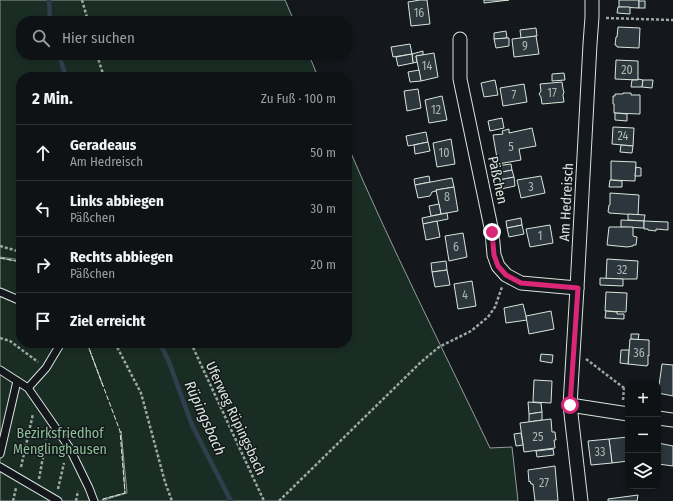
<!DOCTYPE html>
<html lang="de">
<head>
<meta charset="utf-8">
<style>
	body { margin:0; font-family:"Fira Sans Condensed",sans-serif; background:#181b1e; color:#f1f3f6 }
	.controls { position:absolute; right:12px; bottom:12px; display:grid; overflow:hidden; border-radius:8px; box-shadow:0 2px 6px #0003 }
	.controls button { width:36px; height:36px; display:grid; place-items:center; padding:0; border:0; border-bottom:1px solid #2f3234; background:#0f1215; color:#f1f3f6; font:20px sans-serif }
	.stop { position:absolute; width:12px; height:12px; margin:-9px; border:3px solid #db2777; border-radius:50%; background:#fff }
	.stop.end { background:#db2777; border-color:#fff; box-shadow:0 1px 4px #0008 }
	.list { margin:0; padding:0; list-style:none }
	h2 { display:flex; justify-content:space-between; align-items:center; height:52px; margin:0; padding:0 16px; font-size:17px }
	h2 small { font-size:13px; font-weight:400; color:#9b9ea0 }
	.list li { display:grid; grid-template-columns:26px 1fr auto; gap:12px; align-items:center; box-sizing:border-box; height:56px; padding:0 16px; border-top:1px solid #2f3234 }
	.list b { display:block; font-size:15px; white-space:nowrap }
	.list p { margin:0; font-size:13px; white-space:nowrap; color:#9b9ea0 }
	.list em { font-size:13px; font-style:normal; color:#9b9ea0 }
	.icon { flex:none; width:22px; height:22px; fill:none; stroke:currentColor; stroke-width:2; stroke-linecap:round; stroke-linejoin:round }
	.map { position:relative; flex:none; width:673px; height:501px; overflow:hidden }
	.search { position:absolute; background:#0f1215; box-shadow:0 2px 6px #0003; left:16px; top:16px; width:336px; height:44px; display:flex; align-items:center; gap:10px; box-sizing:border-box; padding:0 14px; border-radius:16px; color:#9b9ea0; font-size:15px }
	.panel { position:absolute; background:#0f1215; box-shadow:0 2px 6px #0003; left:16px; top:72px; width:336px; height:276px; border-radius:16px }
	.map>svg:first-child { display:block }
	.green { fill:#1a2d24; stroke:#939e99 }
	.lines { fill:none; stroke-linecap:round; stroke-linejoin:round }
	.stream { stroke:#2f3f4d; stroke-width:4.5 }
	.building { fill:#2c363c; stroke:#d8e6dc }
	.lane-casing { stroke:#d8e6dc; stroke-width:9 }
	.street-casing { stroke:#d8e6dc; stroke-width:15 }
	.path { stroke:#9da8a2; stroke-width:2.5; stroke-dasharray:3 2; stroke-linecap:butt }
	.lane { stroke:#14181c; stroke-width:7 }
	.street { stroke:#14181c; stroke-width:13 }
	.fence { stroke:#d8e6dc; stroke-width:1; stroke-dasharray:5 2; stroke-linecap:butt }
	.route { stroke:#db2777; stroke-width:5 }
	.labels { text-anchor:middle; stroke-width:3; stroke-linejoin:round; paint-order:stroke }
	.number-label { font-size:12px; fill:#adbab4 }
	.street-label { font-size:14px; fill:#d8e6dc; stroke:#14181c }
	.park-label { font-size:14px; fill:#8ac095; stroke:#14181c }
	.water-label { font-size:15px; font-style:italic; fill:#d8e6dc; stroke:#14181c }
</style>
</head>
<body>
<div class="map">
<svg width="673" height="501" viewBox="0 0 673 501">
	<rect width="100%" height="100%" fill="#14181c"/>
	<g class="green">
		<polygon points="0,0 285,0 294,21 21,21 21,55 309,55 318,77 21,77 21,260 0,257"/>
		<path d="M347 144C391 247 442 347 490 448L512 447 518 501H104V500L127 493 121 431 125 493 103 499V501H0V258L21 262V343H87L103 386 87 343H347Z"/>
	</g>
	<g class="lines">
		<g class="stream">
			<polyline points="49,0 50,21"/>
			<polyline points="59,55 66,77"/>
			<polyline points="160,343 169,362 192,425 231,501"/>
		</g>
	</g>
	<g class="building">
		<polygon points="420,0 427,0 430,24 411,26 408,2"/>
		<polygon points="484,0 509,0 484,3"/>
		<polygon points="619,0 639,0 639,8 619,7"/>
		<rect x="639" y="1" width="6" height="7"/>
		<polygon points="618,7 630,7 630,14 617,13"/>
		<polygon points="618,27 640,28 639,48 617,47 617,46 615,45 616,37 617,37"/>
		<polygon points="536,28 537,36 521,38 520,30"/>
		<polygon points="506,31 507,38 494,39 494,33"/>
		<polygon points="536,36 539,54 514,57 512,39"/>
		<polygon points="507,38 509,38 509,46 496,48 494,39"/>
		<polygon points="410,44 412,54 393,57 391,47"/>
		<polygon points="423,51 423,55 416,56 417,62 413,63 412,54"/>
		<polygon points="434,53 438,77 421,81 416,56"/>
		<polygon points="412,54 413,63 398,66 396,57"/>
		<polygon points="616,60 638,61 638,80 615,79"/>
		<polygon points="419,70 421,81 410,82 408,72"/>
		<polygon points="564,73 565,80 552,81 552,74"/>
		<polygon points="638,79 643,80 642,87 631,87 632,80 638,80"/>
		<polygon points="495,80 498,95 484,97 481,83"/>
		<polygon points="643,80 653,80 652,88 642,87"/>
		<polygon points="562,82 563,89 564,92 563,95 564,102 542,104 541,97 539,94 541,91 540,84"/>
		<polygon points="524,84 527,102 503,106 500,88"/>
		<polygon points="418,89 421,108 407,111 404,91"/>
		<polygon points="623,93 631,93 631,95 640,95 640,114 614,113 614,104 613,104 613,96 615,96 615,94 623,94"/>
		<polygon points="442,96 447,120 429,123 425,100"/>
		<polygon points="615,113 627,114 627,121 615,120"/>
		<polygon points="502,118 504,128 490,131 488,121"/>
		<polygon points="613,127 634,128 633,146 612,144"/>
		<polygon points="532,128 536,146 519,149 521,160 498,164 493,135 503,134 502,131 509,129 509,133"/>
		<polygon points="426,132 428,142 408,146 406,136"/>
		<polygon points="451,139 455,164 437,167 433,143"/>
		<polygon points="428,142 430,151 415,154 414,145"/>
		<polygon points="621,145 633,146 632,153 620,152"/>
		<polygon points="611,161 636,162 635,181 611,180"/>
		<polygon points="511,164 512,170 498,173 496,166"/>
		<polygon points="636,167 641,168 641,176 635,176"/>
		<polygon points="512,170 514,177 499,180 498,173"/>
		<polygon points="429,176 430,182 415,185 414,179"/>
		<polygon points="541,176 545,193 521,198 517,180"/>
		<polygon points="514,177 515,186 501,189 499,180"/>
		<polygon points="452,178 454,187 436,190 436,191 432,192 430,196 418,198 415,185"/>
		<polygon points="610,180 622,181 622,187 609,187"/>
		<polygon points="454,187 458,211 441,214 436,190"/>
		<polygon points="610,193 639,195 638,215 609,213 609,212 608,212 609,205 610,205"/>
		<polygon points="439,204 441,214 431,216 429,206"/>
		<polygon points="447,213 448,219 423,224 422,218"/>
		<polygon points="628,214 645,215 644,221 628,220"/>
		<polygon points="521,218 522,225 507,228 506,221"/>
		<polygon points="621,220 644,221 644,228 621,227"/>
		<polygon points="437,221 440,237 426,240 423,224"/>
		<polygon points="644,221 668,222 668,230 656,229 656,231 648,230 648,229 644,229"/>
		<polygon points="522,225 524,234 509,237 507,228"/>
		<polygon points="550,225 553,243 530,247 526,229"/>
		<polygon points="609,227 633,227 633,236 637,237 636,245 633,245 633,246 627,247 607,245"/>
		<polygon points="463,233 467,257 449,261 445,236"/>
		<polygon points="607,259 638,261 637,279 606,279"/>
		<polygon points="446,261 447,270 432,272 431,263"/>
		<polygon points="447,270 450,285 435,287 432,272"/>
		<polygon points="600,278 623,279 623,286 600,285"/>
		<polygon points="472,281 476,306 458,309 454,284"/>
		<polygon points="606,292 627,293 626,312 605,311"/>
		<polygon points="523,304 527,320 506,323 504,308"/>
		<polygon points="551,311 554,329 529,334 526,316"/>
		<polygon points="606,311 617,312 617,314 624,314 624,319 605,318"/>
		<polygon points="631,334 639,334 638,340 631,339"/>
		<polygon points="630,339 649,340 649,356 648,355 648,365 647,365 647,366 628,364"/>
		<polygon points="621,350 629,350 628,364 620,363"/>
		<polygon points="541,354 553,355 552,363 540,361"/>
		<polygon points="662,364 673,365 673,396 658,393"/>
		<polygon points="534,380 552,381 551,403 533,402"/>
		<polygon points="528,402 541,403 542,412 529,414"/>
		<polygon points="542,412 542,420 529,422 529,414"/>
		<polygon points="551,419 552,432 555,432 556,440 554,440 555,448 524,452 520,423"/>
		<polygon points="521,433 523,445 516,446 514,434"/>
		<polygon points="628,437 628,461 612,463 609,439"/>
		<polygon points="609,439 612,463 591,465 588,441"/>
		<polygon points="658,443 673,446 673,466 658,464"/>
		<polygon points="553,449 554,455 537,457 536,451"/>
		<polygon points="555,466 558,501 535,501 533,484 531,484 530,481 529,482 528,470"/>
		<polygon points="638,495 637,501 608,501 608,499"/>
	</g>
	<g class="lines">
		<g class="lane-casing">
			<g id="lane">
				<polyline points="0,292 21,301"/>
				<polyline points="0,370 28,388 69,447 89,488 94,501"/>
				<polyline points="28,388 46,368 61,343"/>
				<polyline points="0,454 17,381"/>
				<polyline points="0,467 58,501"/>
			</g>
		</g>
		<g class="street-casing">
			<g id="street">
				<polyline points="460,39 460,79 492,232 494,255 498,266 506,275 521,283 577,288"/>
				<polyline points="570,405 628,414"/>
				<polyline points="658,418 673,420"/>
				<polyline points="581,501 570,405 577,288 590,44 592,17 592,0"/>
			</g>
		</g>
		<g class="path">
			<polyline points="82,0 88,21"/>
			<polyline points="606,18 673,20"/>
			<polyline points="97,55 104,77"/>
			<polyline points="0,246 21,252"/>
			<polyline points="0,338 10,341 38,362"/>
			<polyline points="115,343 141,393 165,482 172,501"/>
			<polyline points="191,343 264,501"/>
			<polyline points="586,359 628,391"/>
			<polyline points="623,400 624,388"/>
			<polyline points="21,467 33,414"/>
			<polyline points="39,479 47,435"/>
			<polyline points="58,489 64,463"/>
			<polyline points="13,501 16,488"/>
			<polyline points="76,501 78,491"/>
			<polyline points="279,501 421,362 439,347 471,331 488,317 495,307 502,287"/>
		</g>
		<use href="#lane" class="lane"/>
		<use href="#street" class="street"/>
		<g class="fence">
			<polyline points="0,258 21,262"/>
			<polyline points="87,343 120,431 125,493 103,499 103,501"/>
		</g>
	</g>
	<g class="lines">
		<polyline class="route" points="492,232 494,255 498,266 506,275 521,283 578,288 570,405"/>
	</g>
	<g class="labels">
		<g class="number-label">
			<text x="419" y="17">16</text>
			<text x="525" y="50">9</text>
			<text x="427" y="70">14</text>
			<text x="627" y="74">20</text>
			<text x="552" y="97">17</text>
			<text x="514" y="99">7</text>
			<text x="436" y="114">12</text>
			<text x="623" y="140">24</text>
			<text x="511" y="151">5</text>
			<text x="444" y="157">10</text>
			<text x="531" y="191">3</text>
			<text x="447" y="201">8</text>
			<text x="540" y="240">1</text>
			<text x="456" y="251">6</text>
			<text x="622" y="274">32</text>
			<text x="465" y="299">4</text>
			<text x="639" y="357">36</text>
			<text x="538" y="441">25</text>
			<text x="600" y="456">33</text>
			<text x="544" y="487">27</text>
		</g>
		<g class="street-label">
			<text transform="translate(498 180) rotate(78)" y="5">Päßchen</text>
			<text transform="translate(566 202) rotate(-87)" y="5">Am Hedreisch</text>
			<text transform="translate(236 418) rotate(65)" y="5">Uferweg Rüpingsbach</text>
		</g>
		<g class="park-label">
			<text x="60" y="438">Bezirksfriedhof<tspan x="60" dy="16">Menglinghausen</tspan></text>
		</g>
		<g class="water-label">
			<text transform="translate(205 418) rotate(66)" y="5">Rüpingsbach</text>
		</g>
	</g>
</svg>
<div class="controls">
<button>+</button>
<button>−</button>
<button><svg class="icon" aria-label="layers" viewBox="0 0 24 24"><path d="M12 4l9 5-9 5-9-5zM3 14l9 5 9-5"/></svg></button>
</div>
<div class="stop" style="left:570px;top:405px"></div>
<div class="stop end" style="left:492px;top:232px"></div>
<div class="search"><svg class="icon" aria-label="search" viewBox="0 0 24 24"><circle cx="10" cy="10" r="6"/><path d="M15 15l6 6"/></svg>Hier suchen</div>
<section class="panel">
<h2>2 Min.<small>Zu Fuß · 100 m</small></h2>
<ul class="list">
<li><svg class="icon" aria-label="ahead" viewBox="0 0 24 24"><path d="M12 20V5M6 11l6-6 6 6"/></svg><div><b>Geradeaus</b><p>Am Hedreisch</p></div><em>50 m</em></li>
<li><svg class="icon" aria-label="left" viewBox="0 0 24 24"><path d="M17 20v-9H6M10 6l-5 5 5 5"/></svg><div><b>Links abbiegen</b><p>Päßchen</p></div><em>30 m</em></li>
<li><svg class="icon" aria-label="right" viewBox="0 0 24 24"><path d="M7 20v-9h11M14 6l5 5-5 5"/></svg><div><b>Rechts abbiegen</b><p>Päßchen</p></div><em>20 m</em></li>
<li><svg class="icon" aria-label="arrive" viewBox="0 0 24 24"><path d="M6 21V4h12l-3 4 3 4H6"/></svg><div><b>Ziel erreicht</b></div></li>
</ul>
</section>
</div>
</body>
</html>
